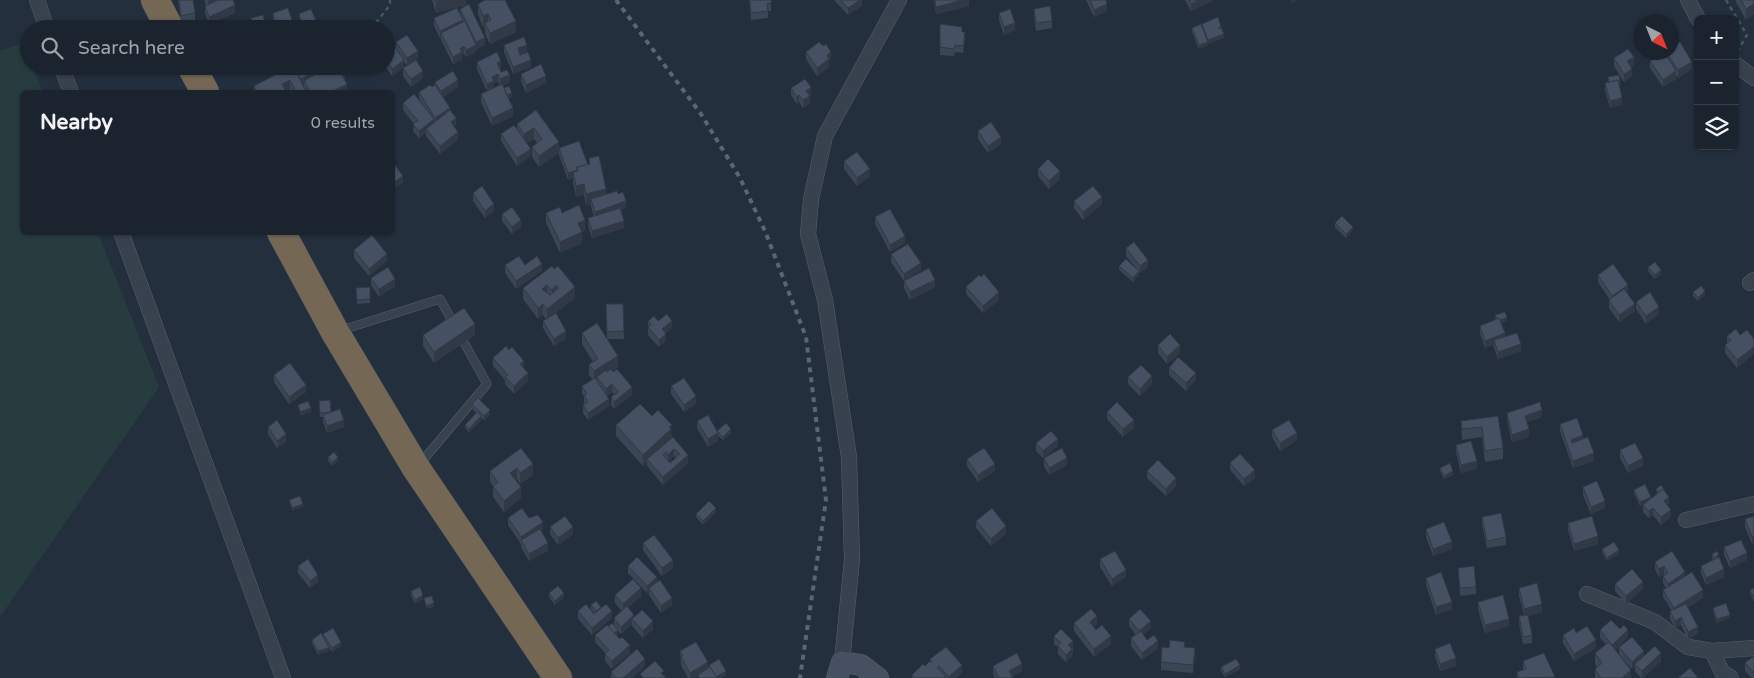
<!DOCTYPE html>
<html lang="en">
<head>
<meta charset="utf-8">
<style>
	body { margin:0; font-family:"Varela Round",sans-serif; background:#282f3a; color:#f1f3f6 }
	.controls { position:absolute; right:15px; top:15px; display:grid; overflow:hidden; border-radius:8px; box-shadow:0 1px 4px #0004 }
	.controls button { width:45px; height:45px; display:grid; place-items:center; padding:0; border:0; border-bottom:1px solid #39404a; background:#1b232e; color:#f1f3f6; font:25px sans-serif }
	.compass { position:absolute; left:1634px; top:15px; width:45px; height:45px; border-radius:50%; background:#1b232e; box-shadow:0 1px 4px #0004; rotate:137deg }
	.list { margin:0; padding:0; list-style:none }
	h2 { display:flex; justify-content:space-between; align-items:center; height:65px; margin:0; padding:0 20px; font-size:21px }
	h2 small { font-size:16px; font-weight:400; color:#a0a4aa }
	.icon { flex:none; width:28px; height:28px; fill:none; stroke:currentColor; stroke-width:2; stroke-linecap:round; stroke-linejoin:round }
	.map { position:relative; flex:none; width:1754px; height:678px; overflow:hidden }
	.search { position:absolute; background:#1b232e; box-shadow:0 1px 4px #0004; left:20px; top:20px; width:375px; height:55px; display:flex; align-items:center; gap:12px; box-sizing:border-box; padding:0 18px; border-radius:28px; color:#a0a4aa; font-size:19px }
	.panel { position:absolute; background:#1b232e; box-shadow:0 1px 4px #0004; left:20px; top:90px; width:375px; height:145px; border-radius:8px }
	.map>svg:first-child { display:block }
	.green { fill:#263c3f }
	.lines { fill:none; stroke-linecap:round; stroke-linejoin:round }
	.lane-casing { stroke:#565f6c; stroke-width:9 }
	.street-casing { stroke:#565f6c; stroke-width:16 }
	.secondary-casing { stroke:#565f6c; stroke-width:22 }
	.highway-casing { stroke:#434c59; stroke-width:29 }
	.path { stroke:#44595c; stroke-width:2.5; stroke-dasharray:4 4; stroke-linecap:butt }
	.lane { stroke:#38414e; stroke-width:8 }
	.street { stroke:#38414e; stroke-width:15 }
	.secondary { stroke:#465061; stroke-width:21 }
	.highway { stroke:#746855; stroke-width:28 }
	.rail { stroke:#5a6575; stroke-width:4; stroke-dasharray:5 5; stroke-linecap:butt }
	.wall { fill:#3b4654; fill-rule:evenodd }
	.shaded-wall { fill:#303945 }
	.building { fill:#455162; stroke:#303945; fill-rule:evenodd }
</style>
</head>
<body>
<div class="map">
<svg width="1754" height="678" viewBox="0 0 1754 678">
	<rect width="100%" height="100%" fill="#242f3e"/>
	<polygon class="green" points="23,43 29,57 29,66 32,66 43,92 22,92 22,232 98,233 159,387 0,617 0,51"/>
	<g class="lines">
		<g class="lane-casing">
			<polyline id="lane" points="339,331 440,299 487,384 419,465"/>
		</g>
		<g class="street-casing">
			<g id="street">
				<polyline points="37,0 47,29"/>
				<polyline points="1688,0 1698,19"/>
				<polyline points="1735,64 1754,78"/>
				<polyline points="61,66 71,92"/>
				<polyline points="121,232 283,678"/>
				<polyline points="1750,283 1754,280"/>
				<polyline points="1686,520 1754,504"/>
				<polyline points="1587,594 1655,622 1688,647 1712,651 1754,648"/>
				<polyline points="1712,651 1722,672 1731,678"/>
				<polyline points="842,662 852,559 849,457 825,300 808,234 811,199 825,136 899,0"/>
			</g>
		</g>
		<g class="secondary-casing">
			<polyline id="secondary" points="837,678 842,662 861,665 878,678"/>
		</g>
		<g class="highway-casing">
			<g id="highway">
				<polyline points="155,0 170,29"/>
				<polyline points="191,66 205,92"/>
				<polyline points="281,232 335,332 416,468 558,678"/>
			</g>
		</g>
		<g class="path">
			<polyline points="1726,0 1747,35 1738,50"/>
			<polyline points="371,29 390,5 390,0"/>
		</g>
		<use href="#lane" class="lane"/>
		<use href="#street" class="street"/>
		<use href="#secondary" class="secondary"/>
		<use href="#highway" class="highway"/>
		<polyline class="rail" points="616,0 701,114 740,178 765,231 806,337 826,500 800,678"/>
	</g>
	<g class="wall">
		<polygon points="178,0 193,0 195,13 195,21 181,23"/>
		<polygon points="204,0 233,0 235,13 209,24 205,13 205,6 206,5"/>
		<polygon points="432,0 466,0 466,5 436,13"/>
		<polygon points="749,0 771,0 771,11 768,11 768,18 751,20"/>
		<polygon points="834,0 863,0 862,1 862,6 848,15"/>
		<polygon points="934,0 969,0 969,6 936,14"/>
		<polygon points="1086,0 1106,0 1107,11 1094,17"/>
		<polygon points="1185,0 1212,0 1212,1 1191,11"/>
		<polygon points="1736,0 1754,0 1746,20 1736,2"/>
		<polygon points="478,4 516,32 490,44 485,34 485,27 483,27 478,14"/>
		<polygon points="460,9 485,45 476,49 476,52 466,57 464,54 462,55 462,60 453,64 441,40 441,38 440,38 434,26 434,18 460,15"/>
		<polygon points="1034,9 1052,21 1052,28 1036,31 1034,16"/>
		<polygon points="273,13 294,29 275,29 273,20"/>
		<polygon points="999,13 1015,30 1004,35 999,20"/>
		<polygon points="299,14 316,24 303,29 299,17"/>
		<polygon points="1218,17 1224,34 1224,38 1208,43 1208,45 1199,49 1192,32 1192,28 1202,27 1202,24"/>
		<polygon points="251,18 267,29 252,29 251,26"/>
		<polygon points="940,24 962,32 965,40 963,53 955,52 954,56 940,55"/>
		<polygon points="396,42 418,58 407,66 404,62 404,67 423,78 411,87 403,76 403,68 392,76 385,66 386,66 386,48 396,48"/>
		<polygon points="504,45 527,52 531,67 513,74 504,52"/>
		<polygon points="823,46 831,59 829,61 829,67 817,76 806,59 806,52"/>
		<polygon points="1673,47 1692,69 1678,78 1676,75 1676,79 1663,87 1650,68 1650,61 1668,60 1668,55 1673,53"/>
		<polygon points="1614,58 1634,65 1631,67 1632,76 1624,82 1614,66"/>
		<path d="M477 62 501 69H500L501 72 510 82 503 86 504 88 512 96 509 98 513 116 492 126 481 102V94L487 91 477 69ZM498 82 500 85 494 88V83Z"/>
		<polygon points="282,66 342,66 347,92 290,92 290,91 286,92 254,92 254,86 283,71"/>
		<polygon points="521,74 546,83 526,93 521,81"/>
		<polygon points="1608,77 1620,82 1620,86 1622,105 1610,108 1605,90 1605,83 1608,82"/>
		<polygon points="435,82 458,87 443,97 450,110 456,125 454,126 458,139 440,154 426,136 426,133 419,138 413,131 414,124 403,110 403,103 421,102 419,99 419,92 432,87 435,85"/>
		<polygon points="791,88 811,95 810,96 810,103 803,108 799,102 797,104 791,95"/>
		<polygon points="536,110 559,153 539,167 532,157 532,147 537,143 534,139 527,143 531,156 517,166 501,141 501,134 517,129 517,124"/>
		<polygon points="978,131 1001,144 988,153 978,139"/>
		<polygon points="559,148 588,165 589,164 589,158 606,194 618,194 626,208 621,210 624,228 592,238 588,225 588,218 594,216 591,207 591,204 586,205 584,195 576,197 573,183 573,178 568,180 559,155"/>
		<polygon points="844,161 870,176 857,186 844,169"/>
		<polygon points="1038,169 1060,179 1049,189 1038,176"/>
		<polygon points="473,193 494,211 485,218 473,201"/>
		<polygon points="1074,201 1102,204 1083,220 1074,208"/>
		<polygon points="546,213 562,213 585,231 582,232 582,243 560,253 546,223"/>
		<polygon points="502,214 521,227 512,234 502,221"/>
		<polygon points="875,217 905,243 890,252 875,224"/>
		<polygon points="1335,223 1353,230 1346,238 1335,227"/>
		<polygon points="1126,248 1148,267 1140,273 1139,272 1139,275 1133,282 1119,270 1119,266 1137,269 1126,256"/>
		<polygon points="354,250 387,261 369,276 354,258"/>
		<polygon points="891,254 921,270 909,278 935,287 910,300 904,288 904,281 891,262"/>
		<polygon points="505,265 525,265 542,271 516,289 505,273"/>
		<polygon points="552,266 575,298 553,315 566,339 554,346 543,328 543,321 546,319 543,315 538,319 523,299 523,288"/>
		<polygon points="1648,267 1661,274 1655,279 1648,271"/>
		<polygon points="1598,275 1628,292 1627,293 1635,311 1619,322 1609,308 1609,300 1610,300 1598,282"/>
		<polygon points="371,278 395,286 379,297 371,285"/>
		<polygon points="370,287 370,303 357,304 356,288"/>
		<polygon points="966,287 999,300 983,313 966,294"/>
		<polygon points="1693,292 1705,295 1698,301 1693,296"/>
		<polygon points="1636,302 1659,314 1646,324 1636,309"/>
		<polygon points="606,304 623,304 624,339 607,339 618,367 612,371 632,395 614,409 611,405 611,397 614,394 612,392 607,396 609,406 588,420 583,413 583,405 584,405 584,396 582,394 582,386 593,380 589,375 589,364 593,362 582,344 582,333 607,338"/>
		<polygon points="1495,315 1507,321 1501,323 1505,336 1521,351 1498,359 1494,348 1494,345 1485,348 1480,333 1480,326 1496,320"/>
		<polygon points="648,321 658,321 672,328 666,333 666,341 659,347 648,335"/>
		<polygon points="423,335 475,335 434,363 423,346"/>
		<polygon points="1740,335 1737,368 1725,353 1725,345 1727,343 1727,336"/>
		<polygon points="1158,345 1180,353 1167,364 1158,353"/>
		<polygon points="493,358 524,368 528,381 514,394 505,384 505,380 493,366"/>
		<polygon points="1169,368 1196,380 1186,391 1169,375"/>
		<polygon points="274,375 306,392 289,404 274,382"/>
		<polygon points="1128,377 1152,384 1140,396 1128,384"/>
		<polygon points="671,386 696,404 684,412 671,394"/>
		<polygon points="319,401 331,412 344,427 327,433 323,422 323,417 320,417"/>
		<polygon points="472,404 490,414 484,420 481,418 481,420 469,432 465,428 465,425 476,413 472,408"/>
		<polygon points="1107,412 1134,428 1123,437 1107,419"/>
		<polygon points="1507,413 1542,417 1527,422 1529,437 1512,442 1507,420"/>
		<path d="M652 416 672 436 671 439 688 463 663 485 647 466V462L643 466 616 436V425ZM674 456 676 458 670 463 669 461Z"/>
		<polygon points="1498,416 1503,448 1503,459 1485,462 1482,437 1462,440 1461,421"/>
		<polygon points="697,421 717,431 731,433 723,440 718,436 718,441 708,447 697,428"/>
		<polygon points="1560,424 1583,439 1594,461 1573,468 1560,431"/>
		<polygon points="268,427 286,442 277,448 268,434"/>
		<polygon points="1272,430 1297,440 1280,451 1272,437"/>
		<polygon points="1036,443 1058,446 1043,458 1036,451"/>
		<polygon points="1456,445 1477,469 1461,473 1456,452"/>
		<polygon points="521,448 533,475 520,484 517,479 516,480 521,498 504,512 493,497 493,486 490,482 490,471"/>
		<polygon points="1620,450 1643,466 1628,473 1620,458"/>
		<polygon points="328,457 338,461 332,466 328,461"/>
		<polygon points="1044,458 1067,465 1049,475 1044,466"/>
		<polygon points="967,459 995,471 978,482 967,466"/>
		<polygon points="1230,463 1255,478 1244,486 1230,470"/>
		<polygon points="1440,468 1453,475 1444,479 1440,471"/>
		<polygon points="1147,471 1176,486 1166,496 1147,478"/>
		<polygon points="1583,487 1605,508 1591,514 1583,495"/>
		<polygon points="1656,489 1664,491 1669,504 1667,505 1671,517 1661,525 1653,515 1649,518 1643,512 1643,505 1644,504 1640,506 1634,493 1634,490 1651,498 1657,494"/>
		<polygon points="716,512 703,525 696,517 696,514"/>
		<polygon points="1754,516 1752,544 1745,527 1745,519"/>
		<polygon points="1482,517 1506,537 1506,545 1487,548 1482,524"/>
		<polygon points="508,518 543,529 541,531 548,551 529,561 521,547 521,544 508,525"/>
		<polygon points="976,521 1006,534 991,546 976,528"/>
		<polygon points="1568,523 1598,544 1574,551 1568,530"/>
		<polygon points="550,527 573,534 558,545 550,534"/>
		<polygon points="1426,529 1452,549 1433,556 1426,537"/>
		<polygon points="643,543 673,568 662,576 643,550"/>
		<polygon points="1724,547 1747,560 1730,568 1724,555"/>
		<polygon points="1602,549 1619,554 1607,561 1602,552"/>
		<polygon points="1712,554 1719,558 1724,577 1706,585 1701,573 1701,566 1713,560 1712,558"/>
		<polygon points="1100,559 1126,577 1112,586 1100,567"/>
		<polygon points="1655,562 1685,576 1703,598 1688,607 1698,634 1688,639 1681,625 1675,628 1670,619 1670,611 1672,611 1663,597 1663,590 1666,588 1663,583 1663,576 1664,575 1664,574 1659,577 1655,569"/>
		<polygon points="298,566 318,582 310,588 298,573"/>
		<polygon points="628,566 657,582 672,605 661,613 649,595 649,592 647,593 628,573"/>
		<polygon points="1458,568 1476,587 1476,594 1460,596"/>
		<polygon points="1426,578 1452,609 1436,615 1426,585"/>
		<polygon points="1615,584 1643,589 1626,604 1615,591"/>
		<polygon points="1519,588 1542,612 1528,616 1532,635 1532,643 1523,644 1519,624 1519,616 1524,615 1519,596"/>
		<polygon points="1754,588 1754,601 1750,594 1750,590"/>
		<polygon points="411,591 423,599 415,604 411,595"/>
		<polygon points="549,593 564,597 555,605 549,597"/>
		<polygon points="615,595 641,596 628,607 634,617 653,629 643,638 632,626 632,624 621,634 618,631 618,634 616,635 630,653 612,669 605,661 605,653 595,642 595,635 608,627 614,625 614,618 622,611 615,603"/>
		<polygon points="1478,602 1509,626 1485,633 1478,609"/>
		<polygon points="591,605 601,608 612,618 592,635 578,619 578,611 595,614 591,609"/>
		<polygon points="1713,608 1730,618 1717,623 1713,612"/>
		<polygon points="1129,619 1151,628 1143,635 1147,640 1158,648 1142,660 1131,646 1131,638 1136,635 1129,626"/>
		<polygon points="1074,623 1097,624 1093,627 1111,644 1094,657 1074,631"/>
		<polygon points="1600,630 1628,637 1615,650 1631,678 1595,678 1595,669 1597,667 1595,664 1595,653 1606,644 1600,638"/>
		<polygon points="1576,633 1596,648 1574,661 1563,643 1563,635"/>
		<polygon points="323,634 341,646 332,652 329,648 329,651 318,655 312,643 312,640 323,637"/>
		<polygon points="1054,636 1073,649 1072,656 1066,662 1058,654 1058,647 1054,644"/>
		<polygon points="1185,647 1195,656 1193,673 1161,670 1161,662 1169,648"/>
		<polygon points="1619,647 1644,655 1661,661 1643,678 1641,678 1635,671 1635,666 1632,669 1619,655"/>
		<polygon points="1435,649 1456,666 1440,671 1435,656"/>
		<polygon points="680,651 708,669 709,665 726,675 720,678 698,678 698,676 694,678 688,678 681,665"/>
		<polygon points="1754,656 1754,678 1752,678 1745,671 1745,663"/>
		<polygon points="930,659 962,673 956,678 912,678 912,675 925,666 930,661"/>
		<polygon points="1523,661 1555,678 1517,678 1517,672 1523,670"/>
		<polygon points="645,666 632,678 611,678 611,672"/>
		<polygon points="993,666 1022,671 1012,677 1013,678 995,678 993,673"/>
		<polygon points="1221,667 1240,669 1225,677 1221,671"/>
	</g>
	<g class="shaded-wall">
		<polygon points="210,0 222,0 208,9 208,1"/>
		<polygon points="443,0 466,0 466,5 436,13 436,2"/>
		<polygon points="860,0 863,0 862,1 862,6 848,15 848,8"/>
		<polygon points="963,0 969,0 969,6 936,14 936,7"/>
		<polygon points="1199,0 1212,0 1212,1 1191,11 1191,4"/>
		<polygon points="1291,0 1298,0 1291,4"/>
		<polygon points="1107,4 1107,11 1094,17 1094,10"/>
		<polygon points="1754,4 1754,15 1746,20 1746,9"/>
		<polygon points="235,5 235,13 209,24 209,17"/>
		<polygon points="488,14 488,25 485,23 485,27 483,27 483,16"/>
		<polygon points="463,20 463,27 441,33 441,38 440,38 440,31"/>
		<polygon points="316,21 316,24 303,29 303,25"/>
		<polygon points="516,21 516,32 490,44 490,33"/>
		<polygon points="1015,23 1015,30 1004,35 1004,27"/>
		<polygon points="1224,34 1224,38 1208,44 1208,40"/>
		<polygon points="485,38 485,45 476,50 476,42"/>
		<polygon points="1208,42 1208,45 1199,49 1199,45"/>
		<polygon points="476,45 476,52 466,57 466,50"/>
		<polygon points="527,45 527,52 518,56 518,48"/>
		<polygon points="464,46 464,54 462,55 462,60 453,64 453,57 460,49"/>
		<polygon points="418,51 418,58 407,66 407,58"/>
		<polygon points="831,52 831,59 829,61 829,67 817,76 817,68 827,55"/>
		<polygon points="1634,57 1634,65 1627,69 1627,61"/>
		<polygon points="404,60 404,68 392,76 392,69"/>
		<polygon points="531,60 531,67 513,74 513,67"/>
		<polygon points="501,61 501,69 497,71 497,63"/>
		<polygon points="1692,62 1692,69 1678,78 1678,70"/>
		<polygon points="287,66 304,66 284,74 284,67"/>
		<polygon points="1632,69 1632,76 1624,82 1624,74"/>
		<polygon points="345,71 345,82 341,73"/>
		<polygon points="423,71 423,78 411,87 411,79"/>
		<polygon points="1676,71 1676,79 1663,87 1663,80"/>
		<polygon points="313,73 313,84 304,81 304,89 301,79"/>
		<polygon points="498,74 498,82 494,83 494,89 487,92 487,84 492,77"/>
		<polygon points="510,75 510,82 500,87 500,79"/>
		<polygon points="546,76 546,83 526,93 526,85"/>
		<polygon points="290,80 290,91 286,92 282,84"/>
		<polygon points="458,80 458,87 441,99 441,91"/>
		<polygon points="347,84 347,92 331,92"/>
		<polygon points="811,87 811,95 806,98 810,96 810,103 803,108 803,100 806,91"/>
		<polygon points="512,93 512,96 506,99 506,95"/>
		<polygon points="799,95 799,102 797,104 797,97"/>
		<polygon points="1622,98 1622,105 1610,108 1610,101"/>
		<polygon points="450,108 450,116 435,125 435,118"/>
		<polygon points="513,108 513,116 492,126 492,118"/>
		<polygon points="456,118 456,125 451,129 451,122"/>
		<polygon points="434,119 434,126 426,129 426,133 419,138 419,131"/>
		<polygon points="534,128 534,139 524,145 524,134"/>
		<polygon points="458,132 458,139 440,154 440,146"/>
		<polygon points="1001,137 1001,144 988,153 988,146"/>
		<polygon points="559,142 559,153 539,167 539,156"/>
		<polygon points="531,149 531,156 517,166 517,158"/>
		<polygon points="870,169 870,176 857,186 857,178"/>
		<polygon points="577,170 577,177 573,172 573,178 568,180 568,173"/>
		<polygon points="1060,171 1060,179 1049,189 1049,181"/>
		<polygon points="403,176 403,183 392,191 392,184"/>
		<polygon points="584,184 584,195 576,197 576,186"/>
		<polygon points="606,189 606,200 591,199 591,204 586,205 586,194"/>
		<polygon points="1102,197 1102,204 1083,220 1083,212"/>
		<polygon points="626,201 626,208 595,219 595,212"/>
		<polygon points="494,204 494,211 485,218 485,211"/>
		<polygon points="521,220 521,227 512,234 512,227"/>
		<polygon points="585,220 585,231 582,232 582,243 560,253 560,242 578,223"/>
		<polygon points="624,221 624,228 592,238 592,231"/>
		<polygon points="1353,227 1353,230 1346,238 1346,234"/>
		<polygon points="905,236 905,243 890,252 890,245"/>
		<polygon points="387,254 387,261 369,276 369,269"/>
		<polygon points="1148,260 1148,267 1140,273 1140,266"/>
		<polygon points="921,263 921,270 904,281 904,274"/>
		<polygon points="542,264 542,271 516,289 516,281"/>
		<polygon points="1661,270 1661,274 1655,279 1655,275"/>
		<polygon points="1139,271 1139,275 1133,282 1133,278"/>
		<polygon points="395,279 395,286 379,297 379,289"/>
		<polygon points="935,280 935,287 910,300 910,292"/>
		<polygon points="547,285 547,296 542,289"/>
		<polygon points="556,285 556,296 552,301 552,290"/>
		<polygon points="1628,285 1628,292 1612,303 1612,296"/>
		<polygon points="575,287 575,298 547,320 547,309"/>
		<polygon points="1705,291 1705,295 1698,301 1698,298"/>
		<polygon points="999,292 999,300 983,313 983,306"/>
		<polygon points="543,304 543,315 538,319 538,308"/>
		<polygon points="1635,304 1635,311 1619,322 1619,315"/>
		<polygon points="1659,307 1659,314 1646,324 1646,316"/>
		<polygon points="1507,318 1507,321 1497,325 1497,321"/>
		<polygon points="672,321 672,328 662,336 662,329"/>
		<polygon points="475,324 475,335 434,363 434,352"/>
		<polygon points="566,331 566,339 554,346 554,339"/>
		<polygon points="1505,333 1505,341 1494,340 1494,345 1485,348 1485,341"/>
		<polygon points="666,334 666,341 659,347 659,340"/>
		<polygon points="1521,344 1521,351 1498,359 1498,352"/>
		<polygon points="1180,345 1180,353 1167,364 1167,357"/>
		<polygon points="1754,347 1754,354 1737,368 1737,360"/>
		<polygon points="618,356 618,367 599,379 597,377 597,380 594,382 594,371"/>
		<polygon points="524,361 524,368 520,364"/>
		<polygon points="528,373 528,381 514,394 514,386"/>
		<polygon points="1196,373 1196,380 1186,391 1186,383"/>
		<polygon points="1152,376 1152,384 1140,396 1140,389"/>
		<polygon points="612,384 612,392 606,396 606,389"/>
		<polygon points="306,385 306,392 289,404 289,397"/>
		<polygon points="632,387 632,395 614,409 614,402"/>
		<polygon points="696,396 696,404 684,412 684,405"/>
		<polygon points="609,399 609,406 588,420 588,413"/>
		<polygon points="311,408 311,412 300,416 300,412"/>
		<polygon points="490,410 490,414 484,420 484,416"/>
		<polygon points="1542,410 1542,417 1525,423 1525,416"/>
		<polygon points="481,416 481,420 469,432 469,429"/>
		<polygon points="344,420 344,427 327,433 327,426"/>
		<polygon points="1134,420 1134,428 1123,437 1123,429"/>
		<polygon points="672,425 671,440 647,459 647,462 643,466 643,455"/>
		<polygon points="731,429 731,433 723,440 723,437"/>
		<polygon points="1529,429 1529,437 1512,442 1512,435"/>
		<polygon points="718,433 718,441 708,447 708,439"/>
		<polygon points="1297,433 1297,440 1280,451 1280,443"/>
		<polygon points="286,434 286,442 277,448 277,441"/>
		<polygon points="1583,435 1583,442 1571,447 1571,440"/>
		<polygon points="1058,439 1058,446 1043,458 1043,451"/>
		<polygon points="674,449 674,456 668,462 668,455"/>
		<polygon points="1594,453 1594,461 1573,468 1573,461"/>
		<polygon points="688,455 688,463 663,485 663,477"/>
		<polygon points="338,457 338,461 332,466 332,463"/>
		<polygon points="1067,458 1067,465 1049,475 1049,468"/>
		<polygon points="1643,458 1643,466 1628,473 1628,466"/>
		<polygon points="1477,461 1477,469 1461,473 1461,465"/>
		<polygon points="533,464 533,475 520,484 520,473"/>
		<polygon points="995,464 995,471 978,482 978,475"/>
		<polygon points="517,468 517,479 510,484 510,473"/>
		<polygon points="1255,470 1255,478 1244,486 1244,479"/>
		<polygon points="1453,471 1453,475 1444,479 1444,476"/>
		<polygon points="1176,478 1176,486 1166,496 1166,489"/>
		<polygon points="521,487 521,498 504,512 504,501"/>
		<polygon points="1651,497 1651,500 1640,506 1640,502"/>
		<polygon points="1669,497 1669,504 1664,508 1664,501"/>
		<polygon points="1605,501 1605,508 1591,514 1591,507"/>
		<polygon points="303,504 303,507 292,511 292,508"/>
		<polygon points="716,508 716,512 703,525 703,521"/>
		<polygon points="1653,508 1653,515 1649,518 1649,511"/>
		<polygon points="1671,510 1671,517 1661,525 1661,517"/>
		<polygon points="543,522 543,529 523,543 521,540 521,544 521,537"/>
		<polygon points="1006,526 1006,534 991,546 991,539"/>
		<polygon points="573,527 573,534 558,545 558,538"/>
		<polygon points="1598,536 1598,544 1574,551 1574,544"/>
		<polygon points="1754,536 1754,544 1752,544 1752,537"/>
		<polygon points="1452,542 1452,549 1433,556 1433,549"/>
		<polygon points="548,543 548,551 529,561 529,554"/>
		<polygon points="1619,550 1619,554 1607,561 1607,558"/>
		<polygon points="1747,553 1747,560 1730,568 1730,561"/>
		<polygon points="673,560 673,568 662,576 662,568"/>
		<polygon points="1664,566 1664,574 1659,577 1659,569"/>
		<polygon points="1724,569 1724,577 1706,585 1706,578"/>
		<polygon points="1126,570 1126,577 1112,586 1112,579"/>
		<polygon points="1685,572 1685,579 1668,591 1668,584"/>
		<polygon points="318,575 318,582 310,588 310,581"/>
		<polygon points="657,577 657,584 649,588 649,592 647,593 647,586"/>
		<polygon points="1643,582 1643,589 1626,604 1626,596"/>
		<polygon points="641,588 641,596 623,612 623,604"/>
		<polygon points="1703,590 1703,598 1674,615 1674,608"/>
		<polygon points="564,593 564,597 555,605 555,601"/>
		<polygon points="423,595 423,599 415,604 415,600"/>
		<polygon points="672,598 672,605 661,613 661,606"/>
		<polygon points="1452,602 1452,609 1436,615 1436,607"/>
		<polygon points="434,603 434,607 426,609 426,606"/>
		<polygon points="1542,604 1542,612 1524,617 1524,609"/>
		<polygon points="612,611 612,618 592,635 592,628"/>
		<polygon points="634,615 634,621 632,619 632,624 621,634 621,627"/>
		<polygon points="1730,615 1730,618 1717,623 1717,619"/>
		<polygon points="1097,616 1097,624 1090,629 1090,622"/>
		<polygon points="1681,617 1681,625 1675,628 1675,621"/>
		<polygon points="1509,619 1509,626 1485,633 1485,625"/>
		<polygon points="653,621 653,629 643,638 643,631"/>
		<polygon points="1151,621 1151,628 1139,638 1139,631"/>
		<polygon points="1698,627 1698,634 1688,639 1688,632"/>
		<polygon points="618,630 618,634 614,638 614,634"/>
		<polygon points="1628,630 1628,637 1612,652 1612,645"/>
		<polygon points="1111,636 1111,644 1094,657 1094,649"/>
		<polygon points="1596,640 1596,648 1574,661 1574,654"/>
		<polygon points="1073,641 1073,649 1068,652 1068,645"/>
		<polygon points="1158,641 1158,648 1142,660 1142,653"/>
		<polygon points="341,642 341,646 332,652 332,648"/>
		<polygon points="630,645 630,653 612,669 612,661"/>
		<polygon points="329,648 329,651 318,655 318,651"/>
		<polygon points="1195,648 1195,656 1193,673 1193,665"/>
		<polygon points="1072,649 1072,656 1066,662 1066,655"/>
		<polygon points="1644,651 1644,658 1635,664 1635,666 1632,669 1632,662"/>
		<polygon points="1661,653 1661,661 1642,678 1642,671"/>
		<polygon points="1456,658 1456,666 1440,671 1440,664"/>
		<polygon points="645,659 645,666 632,678 623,678"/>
		<polygon points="708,662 708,669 694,678 690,678 690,673"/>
		<polygon points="1022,664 1022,671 1009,678 1009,671"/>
		<polygon points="962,665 962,673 956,678 949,678"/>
		<polygon points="1240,665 1240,669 1225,677 1225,674"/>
		<polygon points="1631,670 1631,678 1622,678"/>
		<polygon points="726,671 726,675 720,678 716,678 716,677"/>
	</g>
	<g class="building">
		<polygon points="179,0 193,0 195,13 181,16"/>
		<polygon points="218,0 233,0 235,5 209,17 205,6"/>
		<polygon points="435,0 443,0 436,2"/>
		<polygon points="485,0 505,0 516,21 490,33 485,23 491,20 488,14 483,16 478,4"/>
		<polygon points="750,0 771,0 771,3 767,4 768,11 751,13"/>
		<polygon points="841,0 860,0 848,8"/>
		<polygon points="935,0 963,0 936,7"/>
		<polygon points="1090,0 1106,0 1107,4 1094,10"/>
		<polygon points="1189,0 1199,0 1191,4"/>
		<polygon points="1741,0 1754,0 1754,4 1746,9"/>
		<polygon points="469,4 485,38 476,42 460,9"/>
		<polygon points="1050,6 1052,21 1036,23 1034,9"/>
		<polygon points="288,8 294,26 286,29 277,29 273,13"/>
		<polygon points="457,8 463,20 440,31 434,18"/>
		<polygon points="311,9 316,21 303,25 299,14"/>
		<polygon points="1010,9 1015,23 1004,27 999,13"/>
		<polygon points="263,15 267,29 254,29 251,18"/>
		<polygon points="1218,17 1221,26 1218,28 1221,28 1224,34 1208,40 1202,24"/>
		<polygon points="465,21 476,45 466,50 464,46 460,49 462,52 453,57 441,33"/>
		<polygon points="249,22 251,29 240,29 239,26"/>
		<polygon points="940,24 962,27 962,32 965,32 963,46 955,45 954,49 940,47"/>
		<polygon points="1201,24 1208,42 1199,45 1192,28"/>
		<polygon points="407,35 418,51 407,58 396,42"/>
		<polygon points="524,37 527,45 518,48 520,55 528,52 531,60 513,67 504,45"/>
		<polygon points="819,42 823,46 826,44 831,52 827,55 829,59 817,68 806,52"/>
		<polygon points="1680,42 1692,62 1678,70 1668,55 1675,51 1673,47"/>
		<polygon points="393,44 404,60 392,69 386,60 386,48"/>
		<polygon points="1628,49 1634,57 1627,61 1632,69 1624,74 1614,58"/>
		<polygon points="497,52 501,61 497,63 501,72 507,70 510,75 500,79 498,74 492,77 494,81 487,84 477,62"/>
		<polygon points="1664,52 1676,71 1663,80 1650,61"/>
		<polygon points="416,60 423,71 411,79 403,68"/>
		<polygon points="541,64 546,76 526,85 521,74"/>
		<polygon points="292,66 294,68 297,66 342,66 345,71 341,73 347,84 331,92 310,92 304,81 314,75 313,73 301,79 298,75 306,92 296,92 290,80 282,84 286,92 257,92 254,86"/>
		<polygon points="453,71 458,80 441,91 435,82"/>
		<polygon points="1619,75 1620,82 1619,82 1618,80 1609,82 1608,77"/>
		<polygon points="805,79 811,87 806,91 810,96 803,100 799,95 797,97 791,88"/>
		<polygon points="1618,80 1622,98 1610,101 1605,83"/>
		<polygon points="502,84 513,108 492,118 481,94"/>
		<polygon points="430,85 432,87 435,85 450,108 435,118 419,92"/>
		<polygon points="509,86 512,93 507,95 504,88"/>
		<polygon points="414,94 434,119 419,131 413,124 418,121 403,103"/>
		<polygon points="450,110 456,118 451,122 458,132 440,146 426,129"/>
		<polygon points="536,110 559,142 539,156 532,147 542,139 534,128 524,134 517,124"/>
		<polygon points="991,122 1001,137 988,146 978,131"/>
		<polygon points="514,125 531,149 517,158 501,134"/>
		<polygon points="579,141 588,165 577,167 577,170 568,173 559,148"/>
		<polygon points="857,152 870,169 857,178 844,161"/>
		<polygon points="599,156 606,189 586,194 584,184 576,186 573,172 578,171 577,167 590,164 589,158"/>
		<polygon points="1048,159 1060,171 1049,181 1038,169"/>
		<polygon points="392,161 403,176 392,184"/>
		<polygon points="482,186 494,204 485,211 473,193"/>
		<polygon points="1093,186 1102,197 1083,212 1074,201"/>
		<polygon points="617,191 618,194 623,192 626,201 595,212 591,199"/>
		<polygon points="579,205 585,220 578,223 582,232 560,242 546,213 560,207 562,213"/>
		<polygon points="512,207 521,220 512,227 502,214"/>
		<polygon points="620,208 624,221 592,231 588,218"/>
		<polygon points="890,209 905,236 890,245 875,217"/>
		<polygon points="1342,216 1353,227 1346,234 1335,223"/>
		<polygon points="372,235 387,254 369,269 354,250"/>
		<polygon points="1134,242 1148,260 1140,266 1126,248"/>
		<polygon points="908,244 921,263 904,274 891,254"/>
		<polygon points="519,256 525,265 537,256 542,264 516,281 505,265"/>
		<polygon points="1126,259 1139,271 1133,278 1119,266"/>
		<polygon points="1655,262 1661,270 1655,275 1648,267"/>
		<polygon points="1613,264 1628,285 1612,296 1598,275"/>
		<path d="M552 266 554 269 558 266 575 287 547 309 543 304 538 308 523 288ZM547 285 552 290 556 285 559 288 550 295 542 289Z"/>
		<polygon points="388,267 395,279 379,289 371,278"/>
		<polygon points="929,268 935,280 910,292 904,281"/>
		<polygon points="984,274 999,292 983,306 966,287 979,275 981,277"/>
		<polygon points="1701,286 1705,291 1698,298 1693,292"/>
		<polygon points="370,287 370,299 357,300 356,288"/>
		<polygon points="1624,289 1635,304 1619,315 1609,300"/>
		<polygon points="1650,292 1659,307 1646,316 1636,302"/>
		<polygon points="606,304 623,304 624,331 607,332"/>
		<polygon points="464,308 475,324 434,352 423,335"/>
		<polygon points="1505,312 1507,318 1500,320 1499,318 1497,319 1495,315"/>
		<polygon points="556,313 566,331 554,339 543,321"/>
		<polygon points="667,314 672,321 662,329 666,334 659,340 648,327 651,325 648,321 654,316 658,321"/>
		<polygon points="1499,318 1505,333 1485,341 1480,326"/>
		<polygon points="597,323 618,356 594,371 589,364 598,359 582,333"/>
		<polygon points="1736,329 1740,335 1747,330 1754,339 1754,347 1737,360 1725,345 1731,340 1727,336"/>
		<polygon points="1517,333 1521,344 1498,352 1494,340"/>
		<polygon points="1170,334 1180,345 1167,357 1158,345"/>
		<polygon points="506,346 509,350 512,347 524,361 520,364 528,373 514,386 505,377 508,375 493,358"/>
		<polygon points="1178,357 1196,373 1186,383 1169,368"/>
		<polygon points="290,363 306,385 289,397 274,375"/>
		<polygon points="1141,365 1152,376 1140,389 1128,377"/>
		<polygon points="611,369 613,372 617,369 632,387 614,402 611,397 618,392 612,384 606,389 597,377 606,370 607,372"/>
		<polygon points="595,378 609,399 588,413 583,405 588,402 584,396 587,394 582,386"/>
		<polygon points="684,378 696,396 684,405 671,386"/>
		<polygon points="478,398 490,410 484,416 472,404"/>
		<polygon points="330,400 331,412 320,413 319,401"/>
		<polygon points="308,401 311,408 300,412 298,405"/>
		<polygon points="1117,402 1134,420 1123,429 1107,412"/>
		<polygon points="1540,402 1542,410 1525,416 1529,429 1512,435 1507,413"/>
		<polygon points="640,404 652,416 658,410 672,425 669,427 671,429 643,455 616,425"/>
		<polygon points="340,409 344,420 327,426 323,415"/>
		<polygon points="477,412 481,416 469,429 465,425"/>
		<polygon points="708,415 718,433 708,439 697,421"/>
		<polygon points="1498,416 1503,448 1485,451 1482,427 1462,429 1461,421"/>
		<polygon points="1577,418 1583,435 1571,440 1572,443 1588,437 1594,453 1573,461 1560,424"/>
		<polygon points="277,420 286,434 277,441 268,427"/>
		<polygon points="1289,420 1297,433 1280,443 1272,430"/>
		<polygon points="726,423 731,429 723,437 717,431"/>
		<polygon points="1051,431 1058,439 1043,451 1036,443"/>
		<path d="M673 437 688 455 663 477 647 459ZM674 449 680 454 670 463 663 455 666 452 668 455Z"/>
		<polygon points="1471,441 1477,461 1461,465 1456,445"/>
		<polygon points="1635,443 1643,458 1628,466 1620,450"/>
		<polygon points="521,448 533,464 520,473 517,468 510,473 521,487 504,501 493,486 498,482 490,471"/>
		<polygon points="984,448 995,464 978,475 967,459"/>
		<polygon points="1062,448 1067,458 1049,468 1044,458"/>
		<polygon points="334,452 338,457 332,463 328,457"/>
		<polygon points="1240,454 1255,470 1244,479 1230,463"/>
		<polygon points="1158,460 1176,478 1166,489 1147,471"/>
		<polygon points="1450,463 1453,471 1444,476 1440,468"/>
		<polygon points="1597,481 1605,501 1591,507 1583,487"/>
		<polygon points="1645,484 1651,497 1640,502 1634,490"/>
		<polygon points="1661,485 1664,489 1664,490 1663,489 1659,492 1656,489"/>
		<polygon points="1663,489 1669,497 1664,501 1671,510 1661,517 1653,508 1649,511 1643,505"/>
		<polygon points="300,496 303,504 292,508 289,500"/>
		<polygon points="709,501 716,508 703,521 696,514"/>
		<polygon points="522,508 529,518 538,515 543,522 521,537 508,518"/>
		<polygon points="992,508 1006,526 991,539 976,521"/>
		<polygon points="1501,513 1506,537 1487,541 1482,517"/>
		<polygon points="565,516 573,527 558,538 550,527"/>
		<polygon points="1592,516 1598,536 1574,544 1568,523"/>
		<polygon points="1754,516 1754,536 1752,537 1745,519"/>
		<polygon points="1444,522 1452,542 1433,549 1426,529"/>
		<polygon points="540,529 548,543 529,554 521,540"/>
		<polygon points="654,535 673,560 662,568 643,543"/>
		<polygon points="1741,540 1747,553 1730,561 1724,547"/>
		<polygon points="1614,542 1619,550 1607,558 1602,549"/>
		<polygon points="1115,551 1126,570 1112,579 1100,559"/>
		<polygon points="1672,551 1685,572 1668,584 1663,576 1668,573 1664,566 1659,569 1655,562"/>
		<polygon points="1717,551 1719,555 1714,558 1712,554"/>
		<polygon points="637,557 657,577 647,586 628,566"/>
		<polygon points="1719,557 1724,569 1706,578 1701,566"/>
		<polygon points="308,559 318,575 310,581 298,566"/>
		<polygon points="1474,566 1476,587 1460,588 1458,568"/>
		<polygon points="1632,569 1643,582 1626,596 1615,584"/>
		<polygon points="1441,572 1452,602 1436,607 1426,578"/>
		<polygon points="1692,572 1703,590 1674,608 1663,590"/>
		<polygon points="633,579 641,588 623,604 615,595"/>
		<polygon points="660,580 672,598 661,606 649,588"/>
		<polygon points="1537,583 1542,604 1524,609 1519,588"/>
		<polygon points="558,586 564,593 555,601 549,593"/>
		<polygon points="420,587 423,595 415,600 411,591"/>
		<polygon points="1754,588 1754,598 1750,590"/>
		<polygon points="1503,595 1509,619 1485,625 1478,602"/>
		<polygon points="432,596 434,603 426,606 424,598"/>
		<polygon points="596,601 601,607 596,611 591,605"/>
		<polygon points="1726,603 1730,615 1717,619 1713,608"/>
		<polygon points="586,604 594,614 606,604 612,611 592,628 578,611"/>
		<polygon points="1686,604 1698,627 1688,632 1681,617 1675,621 1670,611"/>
		<polygon points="627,606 634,615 621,627 614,618"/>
		<polygon points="1091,609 1097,616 1090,622 1096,630 1102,625 1111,636 1094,649 1074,623"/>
		<polygon points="1140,609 1151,621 1139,631 1129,619"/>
		<polygon points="642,610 653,621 643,631 632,619"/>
		<polygon points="1528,615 1532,635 1523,637 1519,616"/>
		<polygon points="1611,620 1620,629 1624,625 1628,630 1612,645 1600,630"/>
		<polygon points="612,623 618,630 614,633 608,627"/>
		<polygon points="607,625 620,639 622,637 630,645 612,661 605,654 609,650 595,635"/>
		<polygon points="1587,626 1596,640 1574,654 1563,635 1574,628 1576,633"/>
		<polygon points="333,628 341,642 332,648 323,634"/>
		<polygon points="1061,629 1073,641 1068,645 1072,649 1066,655 1058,646 1061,643 1054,636"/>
		<polygon points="1141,631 1147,640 1154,635 1158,641 1142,653 1131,638"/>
		<polygon points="321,633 329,648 318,651 312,640"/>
		<polygon points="1632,637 1644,651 1632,662 1619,647"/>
		<polygon points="1170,640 1185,642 1184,647 1195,648 1193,665 1161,662 1162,647 1169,648"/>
		<polygon points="696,642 708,662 690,673 681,657 683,656 680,651"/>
		<polygon points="1609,642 1631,670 1622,678 1601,678 1595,669 1602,663 1595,653"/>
		<polygon points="1450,643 1456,658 1440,664 1435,649"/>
		<polygon points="1655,646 1661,653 1642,671 1635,664"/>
		<polygon points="946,647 962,665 949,677 939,666 937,668 947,678 915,678 912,675 923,664 925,666 930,661 932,663 930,659"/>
		<polygon points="637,649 645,659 623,678 616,678 611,672"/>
		<polygon points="1017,653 1022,664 1009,671 1013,678 999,678 993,666"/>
		<polygon points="1544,653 1555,677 1519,678 1517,672 1526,669 1523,661"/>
		<polygon points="1754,656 1754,673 1745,663"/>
		<polygon points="719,659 726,671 716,677 709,665"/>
		<polygon points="1236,659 1240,665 1225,674 1221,667"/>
		<polygon points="655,661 664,671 661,673 666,678 643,678 640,674"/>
		<polygon points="710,667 717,678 699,678 698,675"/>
		<polygon points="1690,668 1698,678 1678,678"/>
	</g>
</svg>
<div class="controls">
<button>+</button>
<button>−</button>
<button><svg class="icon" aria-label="layers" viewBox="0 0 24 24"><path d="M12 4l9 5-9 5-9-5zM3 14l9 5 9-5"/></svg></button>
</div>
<svg class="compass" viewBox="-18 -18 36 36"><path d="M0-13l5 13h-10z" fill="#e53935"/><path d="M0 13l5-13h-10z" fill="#a0a4aa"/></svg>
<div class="search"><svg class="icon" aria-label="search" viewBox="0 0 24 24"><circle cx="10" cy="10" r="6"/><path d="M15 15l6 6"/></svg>Search here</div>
<section class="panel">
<h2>Nearby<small>0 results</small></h2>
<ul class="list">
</ul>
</section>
</div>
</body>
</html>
